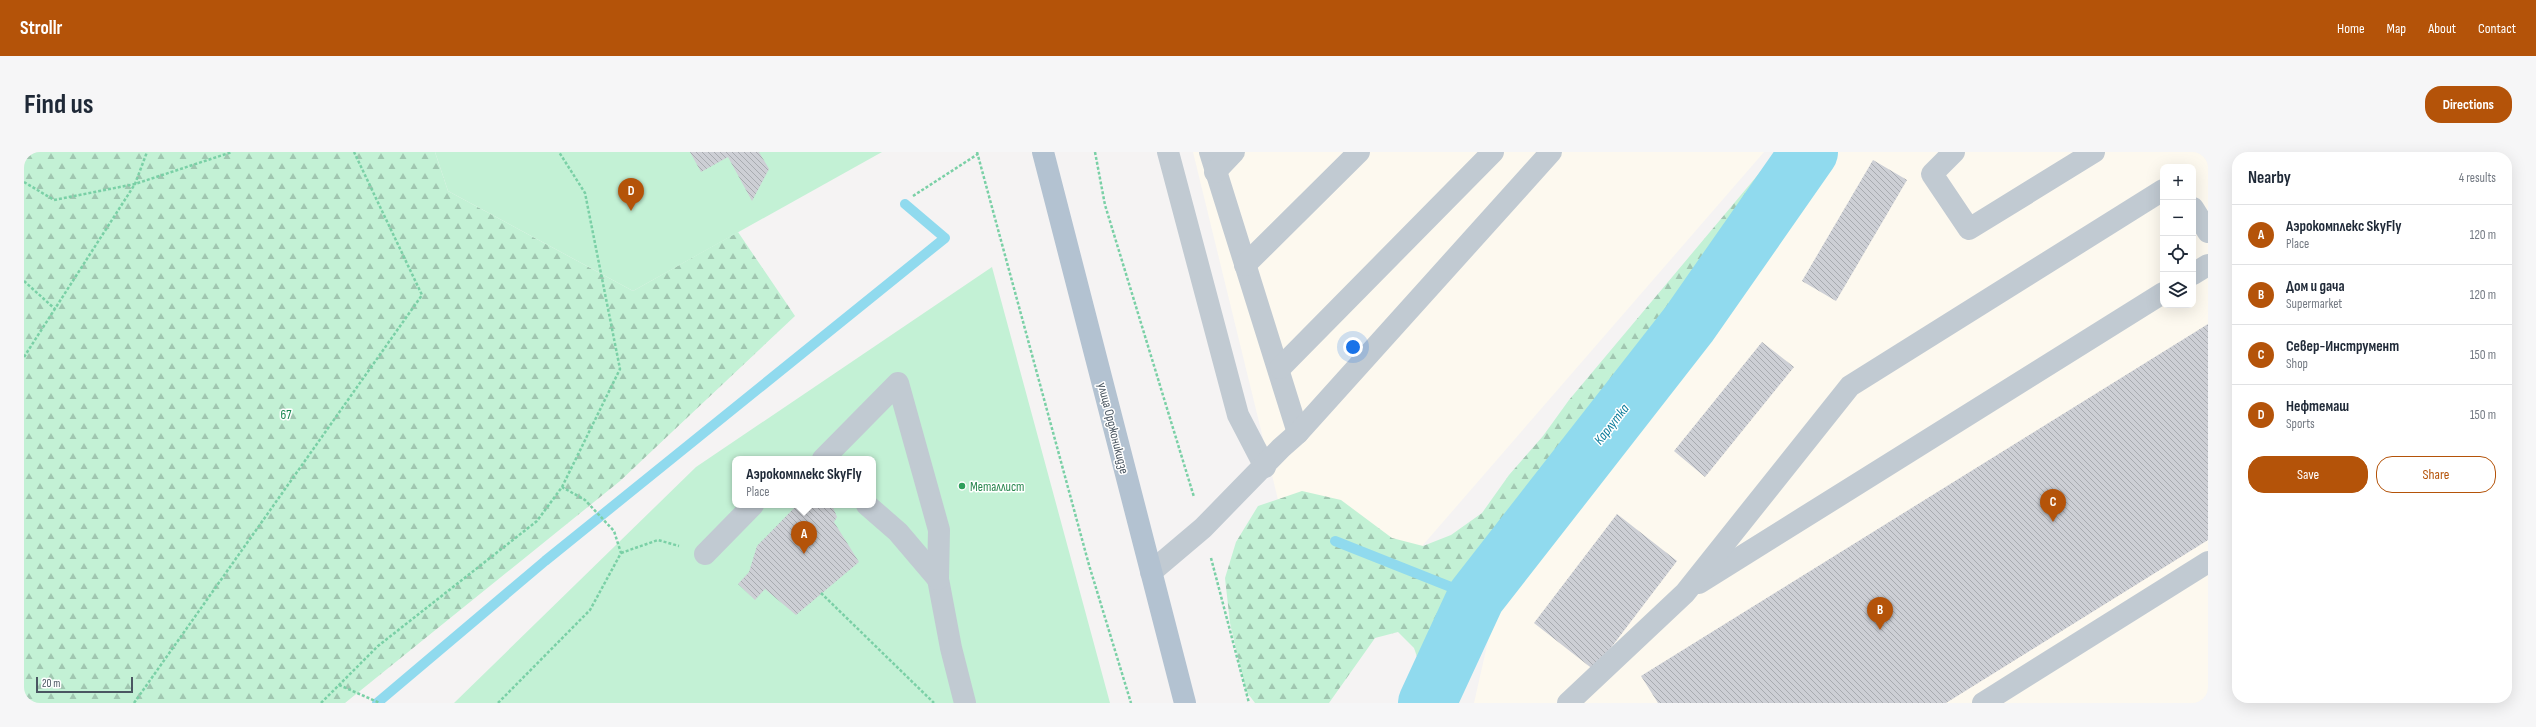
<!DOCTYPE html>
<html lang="en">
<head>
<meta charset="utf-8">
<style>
	body { margin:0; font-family:"Sofia Sans Condensed",sans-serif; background:#f6f6f7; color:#1f2937 }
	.controls { position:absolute; right:12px; top:12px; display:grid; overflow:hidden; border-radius:8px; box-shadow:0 4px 16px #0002 }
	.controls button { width:36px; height:36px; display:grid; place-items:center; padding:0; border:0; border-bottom:1px solid #e0e1e3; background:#fff; color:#1f2937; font:20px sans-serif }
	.scale { position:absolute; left:12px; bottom:10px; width:97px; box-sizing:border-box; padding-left:4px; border:2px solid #4a5661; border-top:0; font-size:11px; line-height:14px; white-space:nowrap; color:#4a5661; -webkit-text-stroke:3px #fff; paint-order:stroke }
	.you { position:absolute; left:1329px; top:195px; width:14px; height:14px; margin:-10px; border:3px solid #fff; border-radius:50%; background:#1a73e8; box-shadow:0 0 0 6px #1a73e833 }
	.badge { display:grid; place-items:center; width:26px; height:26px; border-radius:50%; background:#b45309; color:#fff; font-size:13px; font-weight:700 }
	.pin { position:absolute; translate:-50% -33px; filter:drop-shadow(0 1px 2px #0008) }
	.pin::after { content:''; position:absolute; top:21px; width:14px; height:12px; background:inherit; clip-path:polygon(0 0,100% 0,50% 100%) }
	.popup { position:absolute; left:708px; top:304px; width:144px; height:52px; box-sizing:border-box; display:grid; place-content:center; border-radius:8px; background:#fff; filter:drop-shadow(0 1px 3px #0005); font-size:13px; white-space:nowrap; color:#747a83 }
	.popup b { font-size:15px; color:#1f2937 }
	.popup::after { content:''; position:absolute; left:50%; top:100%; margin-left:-8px; border:8px solid transparent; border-top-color:#fff }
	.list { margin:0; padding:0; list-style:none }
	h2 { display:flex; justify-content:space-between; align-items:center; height:52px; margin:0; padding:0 16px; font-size:17px }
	h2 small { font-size:13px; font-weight:400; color:#747a83 }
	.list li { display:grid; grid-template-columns:26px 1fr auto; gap:12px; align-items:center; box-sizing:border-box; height:60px; padding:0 16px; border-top:1px solid #e0e1e3 }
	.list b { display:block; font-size:15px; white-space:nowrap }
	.list p { margin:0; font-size:13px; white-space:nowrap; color:#747a83 }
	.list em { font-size:13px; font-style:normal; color:#747a83 }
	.actions { display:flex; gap:8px; padding:12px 16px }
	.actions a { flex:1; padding:9px 0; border:1px solid #b45309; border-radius:16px; text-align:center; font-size:14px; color:#b45309 }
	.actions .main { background:#b45309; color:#fff }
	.icon { flex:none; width:22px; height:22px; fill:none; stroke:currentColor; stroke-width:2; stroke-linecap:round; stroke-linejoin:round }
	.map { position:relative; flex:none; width:2184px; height:551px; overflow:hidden; border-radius:16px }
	header { display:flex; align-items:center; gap:24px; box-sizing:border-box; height:56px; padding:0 20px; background:#b45309; color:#fff }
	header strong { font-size:19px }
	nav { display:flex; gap:22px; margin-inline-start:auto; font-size:14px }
	.intro { display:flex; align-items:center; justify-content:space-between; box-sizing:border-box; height:96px; padding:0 24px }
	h1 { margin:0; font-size:28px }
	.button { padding:10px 18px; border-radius:16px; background:#b45309; color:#fff; font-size:14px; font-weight:700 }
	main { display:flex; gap:24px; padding:0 24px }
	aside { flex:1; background:#fff; border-radius:16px; box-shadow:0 4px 16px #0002 }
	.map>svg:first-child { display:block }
	.commercial { fill:#fdf9ef; fill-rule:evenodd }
	.forest { fill:url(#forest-firs) }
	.pitch { fill:#c3f1d5; fill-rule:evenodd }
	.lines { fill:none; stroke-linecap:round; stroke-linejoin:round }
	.stream { stroke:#90daee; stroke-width:10 }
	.river { stroke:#90daee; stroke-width:58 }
	.building { fill:url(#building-back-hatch) }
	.path { stroke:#7ad0a6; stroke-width:2.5; stroke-dasharray:3 2; stroke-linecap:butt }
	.minor { stroke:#c1cad2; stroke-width:22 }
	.major { stroke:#b3c2d1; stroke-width:22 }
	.leisure-dot { fill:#2e9e5b; stroke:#fff; stroke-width:1.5 }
	.labels { text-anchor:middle; stroke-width:3; stroke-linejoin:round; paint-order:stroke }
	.park-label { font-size:13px; fill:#17864f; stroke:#fff }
	.street-label { font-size:13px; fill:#4a5661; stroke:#fff }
	.leisure-label { font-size:13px; fill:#27864d; stroke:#fff; text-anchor:start }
	.water-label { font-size:14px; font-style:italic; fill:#0c7c9b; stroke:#fff }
</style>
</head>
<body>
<header>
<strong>Strollr</strong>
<nav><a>Home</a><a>Map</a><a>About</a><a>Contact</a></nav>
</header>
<div class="intro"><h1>Find us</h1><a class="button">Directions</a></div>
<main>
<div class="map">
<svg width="2184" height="551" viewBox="0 0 2184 551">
	<defs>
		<pattern id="forest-firs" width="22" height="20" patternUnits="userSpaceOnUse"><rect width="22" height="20" fill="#c3f1d5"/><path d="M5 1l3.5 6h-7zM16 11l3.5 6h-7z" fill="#a0c6b0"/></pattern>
		<pattern id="building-back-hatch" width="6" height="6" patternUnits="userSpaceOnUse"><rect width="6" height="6" fill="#cdcfd5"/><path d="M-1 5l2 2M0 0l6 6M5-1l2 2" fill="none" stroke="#a8abb0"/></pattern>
	</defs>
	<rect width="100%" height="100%" fill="#f5f3f3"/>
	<g class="commercial">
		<polygon points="1169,0 1740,0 1353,446 1269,409"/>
		<path d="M1804 0H2184V551H1450L1471 458 1688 187ZM2139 15H2169V153H2139Z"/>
	</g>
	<g class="forest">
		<polygon points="0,0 411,0 424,39 609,139 714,80 771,164 596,329 321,551 0,551"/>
		<polygon points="1753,0 1804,0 1688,187 1471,458 1420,551 1378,551 1388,537 1397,516 1390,496 1374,480 1351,486 1305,551 1231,551 1222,539 1206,471 1201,426 1212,390 1234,354 1278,339 1317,348 1368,386 1399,394 1427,383 1458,361 1485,323 1519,284 1545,248"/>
	</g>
	<g class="pitch">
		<polygon points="411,0 858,0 609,139 424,39"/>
		<path d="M968 115 1086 551H430L672 315ZM711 307H849V353H711Z"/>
	</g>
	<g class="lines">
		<g class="stream">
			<polyline points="1311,389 1452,445"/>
			<polyline points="353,551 521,409 921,86 881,52"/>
		</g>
		<polyline class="river" points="1403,551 1452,445 1665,172 1785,0"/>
	</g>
	<g class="building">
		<polygon points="666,0 735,0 745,17 728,49 704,5 677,20"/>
		<polygon points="1849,8 1883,28 1812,149 1778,129"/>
		<polygon points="2184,172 2184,388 1922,551 1634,551 1617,524"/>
		<polygon points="1738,190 1770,215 1681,325 1650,299"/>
		<polygon points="773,353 808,353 813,365 810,370 835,410 772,463 741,437 731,448 714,432 725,420 733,394"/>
		<polygon points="1593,362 1653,409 1570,518 1510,471"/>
	</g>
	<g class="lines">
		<g class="path">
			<polyline points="953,0 1065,413 1107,551"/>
			<polyline points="1071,0 1081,53 1170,345"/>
			<polyline points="0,30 30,48 111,32 208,0"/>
			<polyline points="889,44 954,2"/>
			<polyline points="0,129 31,157"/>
			<polyline points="0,205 111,32 123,0"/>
			<polyline points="597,401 634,388 655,394"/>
			<polyline points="1187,406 1225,551"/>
			<polyline points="797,441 910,551"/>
			<polyline points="315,533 356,551"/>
			<polyline points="110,551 398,143 330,0"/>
			<polyline points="297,551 354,494 513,369 538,335 596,217 561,41 535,0"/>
			<polyline points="474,551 566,458 597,401 590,379 561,348 538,335"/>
		</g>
		<g class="minor">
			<polyline points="1144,0 1214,263 1241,315"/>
			<polyline points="1186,0 1274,281"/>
			<polyline points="1930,0 1908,22 1945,77 2070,0"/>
			<polyline points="1191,20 1210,0"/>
			<polyline points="2169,56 2184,80"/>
			<polyline points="1221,113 1335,0"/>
			<polyline points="2169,122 2184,113"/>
			<polyline points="1256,216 1469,0"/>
			<polyline points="799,307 874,231 915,378 914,427 927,496 941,551"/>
			<polyline points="843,353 874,380 914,427"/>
			<polyline points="681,402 729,353"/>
			<polyline points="1127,420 1179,376 1257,296 1274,281 1527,0"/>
			<polyline points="1675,431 2139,141"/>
			<polyline points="1544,551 1661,441 1826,234 2139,38"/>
			<polyline points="1959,551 2184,410"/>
		</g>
		<polyline class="major" points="1019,0 1161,551"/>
	</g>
	<circle class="leisure-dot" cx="938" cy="334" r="4"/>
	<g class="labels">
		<g class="park-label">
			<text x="262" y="267">67</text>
		</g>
		<g class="street-label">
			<text transform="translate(1090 276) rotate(76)" y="5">улица Орджоникидзе</text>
		</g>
		<g class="leisure-label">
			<text x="946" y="339">Металлист</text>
		</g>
		<g class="water-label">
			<text transform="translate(1587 272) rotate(-52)" y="5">Карлутка</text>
		</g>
	</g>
</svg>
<div class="controls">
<button>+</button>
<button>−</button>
<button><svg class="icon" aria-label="locate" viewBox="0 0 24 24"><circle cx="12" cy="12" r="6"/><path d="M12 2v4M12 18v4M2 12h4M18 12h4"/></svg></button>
<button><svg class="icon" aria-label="layers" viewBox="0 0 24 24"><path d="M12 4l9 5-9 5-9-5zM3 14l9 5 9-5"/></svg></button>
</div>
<div class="scale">20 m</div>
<div class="you"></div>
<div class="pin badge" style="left:780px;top:402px">A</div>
<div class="popup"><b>Аэрокомплекс SkyFly</b>Place</div>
<div class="pin badge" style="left:1856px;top:478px">B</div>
<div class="pin badge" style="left:2029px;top:370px">C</div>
<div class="pin badge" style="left:607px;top:59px">D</div>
</div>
<aside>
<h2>Nearby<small>4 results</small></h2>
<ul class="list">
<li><span class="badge">A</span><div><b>Аэрокомплекс SkyFly</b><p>Place</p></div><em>120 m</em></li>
<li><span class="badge">B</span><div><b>Дом и дача</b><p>Supermarket</p></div><em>120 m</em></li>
<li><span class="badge">C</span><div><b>Север-Инструмент</b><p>Shop</p></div><em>150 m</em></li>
<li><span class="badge">D</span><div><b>Нефтемаш</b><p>Sports</p></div><em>150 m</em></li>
</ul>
<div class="actions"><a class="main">Save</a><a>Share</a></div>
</aside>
</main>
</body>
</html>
